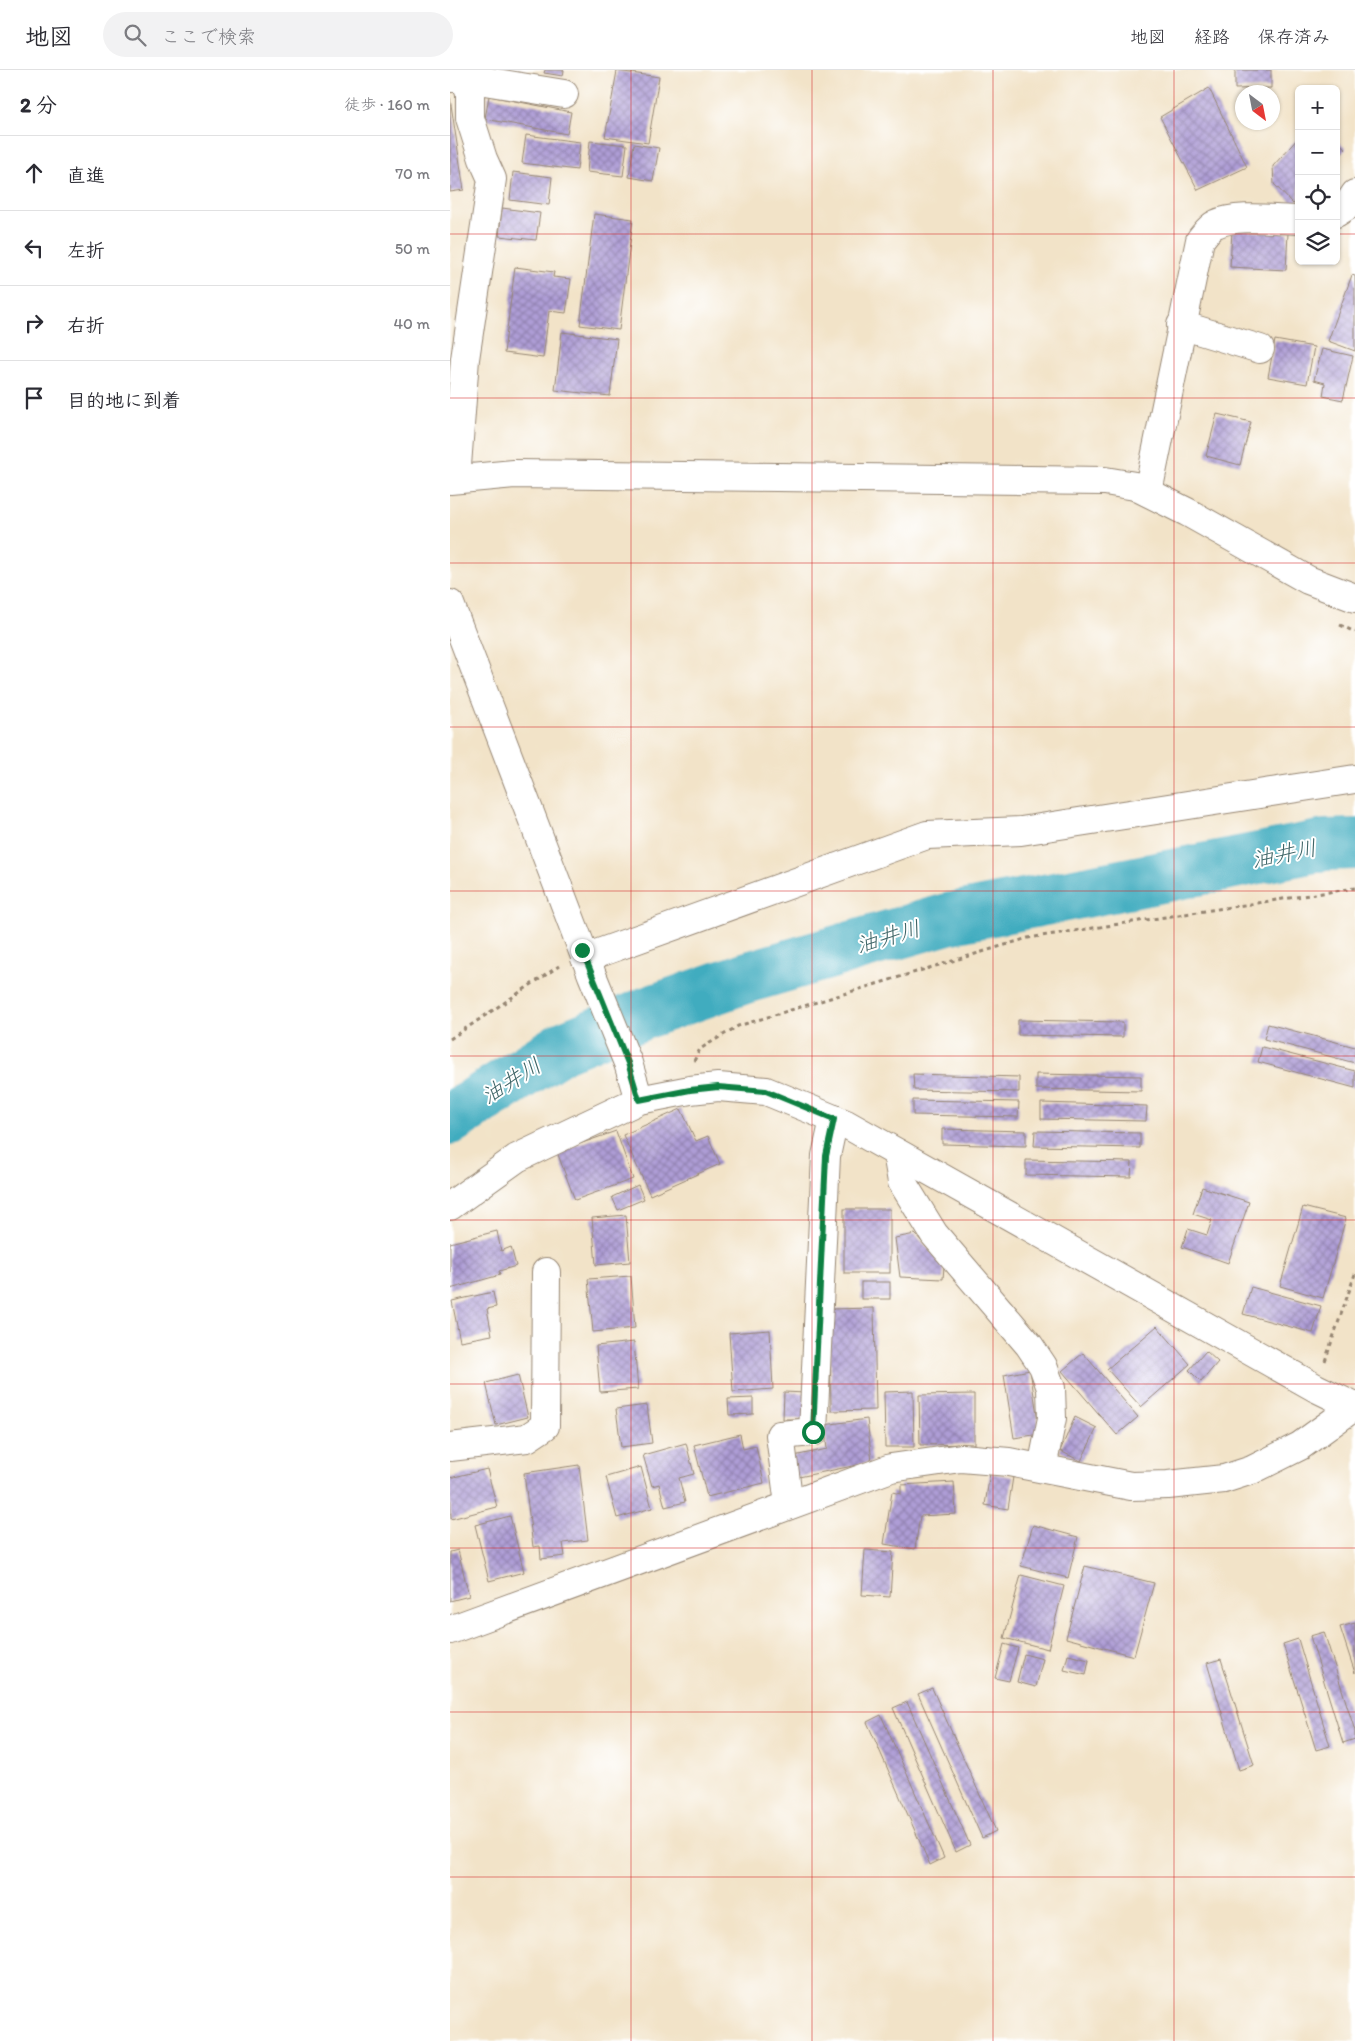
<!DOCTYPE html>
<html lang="ja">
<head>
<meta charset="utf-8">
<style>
	body { margin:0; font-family:Itim,"Klee One",sans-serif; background:#f2f2f3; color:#2b2b33 }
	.controls { position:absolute; right:15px; top:15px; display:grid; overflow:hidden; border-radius:8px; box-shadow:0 1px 4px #0004 }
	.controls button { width:45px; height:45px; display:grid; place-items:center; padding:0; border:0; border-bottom:1px solid #e1e1e2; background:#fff; color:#2b2b33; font:25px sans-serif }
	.compass { position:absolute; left:785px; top:15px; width:45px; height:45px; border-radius:50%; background:#fff; box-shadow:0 1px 4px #0004; rotate:148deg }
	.stop { position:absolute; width:15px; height:15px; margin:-11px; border:4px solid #0b8043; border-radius:50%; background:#fff }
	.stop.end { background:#0b8043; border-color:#fff; box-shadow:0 1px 5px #0008 }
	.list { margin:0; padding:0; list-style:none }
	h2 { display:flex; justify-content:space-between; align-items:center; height:65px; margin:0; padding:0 20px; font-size:21px }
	h2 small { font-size:16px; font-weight:400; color:#7c7c81 }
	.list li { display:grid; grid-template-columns:32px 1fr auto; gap:15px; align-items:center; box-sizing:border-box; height:75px; padding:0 20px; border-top:1px solid #e1e1e2 }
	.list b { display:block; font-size:19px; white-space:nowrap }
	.list em { font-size:16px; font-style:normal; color:#7c7c81 }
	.icon { flex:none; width:28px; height:28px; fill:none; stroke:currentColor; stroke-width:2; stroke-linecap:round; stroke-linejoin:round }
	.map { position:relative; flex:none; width:905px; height:1971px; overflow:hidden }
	header { display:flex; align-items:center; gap:30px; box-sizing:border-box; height:70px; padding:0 25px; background:#fff; border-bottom:1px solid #e1e1e2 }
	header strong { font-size:24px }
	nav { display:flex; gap:28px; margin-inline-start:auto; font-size:18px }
	.search { width:350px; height:45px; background:#f2f2f3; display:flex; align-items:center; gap:12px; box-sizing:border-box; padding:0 18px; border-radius:28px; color:#7c7c81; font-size:19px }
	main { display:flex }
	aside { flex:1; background:#fff }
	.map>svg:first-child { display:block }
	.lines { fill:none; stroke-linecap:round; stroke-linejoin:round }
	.river { stroke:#40acbf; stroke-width:52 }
	.building { fill:url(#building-cross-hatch) }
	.minor-casing { stroke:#968673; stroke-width:30 }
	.path { stroke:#968673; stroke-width:3; stroke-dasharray:4 4; stroke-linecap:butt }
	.minor { stroke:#fff; stroke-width:28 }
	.route { stroke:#0b8043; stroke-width:6 }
	.grid { fill:none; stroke:#d62828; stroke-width:1; stroke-opacity:0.55 }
	.labels { text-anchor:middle; stroke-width:4; stroke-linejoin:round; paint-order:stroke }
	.water-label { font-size:22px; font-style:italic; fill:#3d6466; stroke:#fff }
</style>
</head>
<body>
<header>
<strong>地図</strong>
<div class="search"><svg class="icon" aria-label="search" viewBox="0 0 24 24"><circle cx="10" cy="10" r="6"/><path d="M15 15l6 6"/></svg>ここで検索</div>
<nav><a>地図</a><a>経路</a><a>保存済み</a></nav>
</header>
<main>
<aside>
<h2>2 分<small>徒歩 · 160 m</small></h2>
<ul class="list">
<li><svg class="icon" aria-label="ahead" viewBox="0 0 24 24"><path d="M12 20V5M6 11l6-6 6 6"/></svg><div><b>直進</b></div><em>70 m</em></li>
<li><svg class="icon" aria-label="left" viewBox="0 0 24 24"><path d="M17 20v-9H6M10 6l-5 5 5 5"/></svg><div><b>左折</b></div><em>50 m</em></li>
<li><svg class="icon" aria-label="right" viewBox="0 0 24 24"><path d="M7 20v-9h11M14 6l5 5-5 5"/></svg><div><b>右折</b></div><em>40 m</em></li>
<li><svg class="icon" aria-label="arrive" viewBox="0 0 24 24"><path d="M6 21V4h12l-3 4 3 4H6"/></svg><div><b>目的地に到着</b></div></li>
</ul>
</aside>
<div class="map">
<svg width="905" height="1971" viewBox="0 0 905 1971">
	<defs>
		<pattern id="building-cross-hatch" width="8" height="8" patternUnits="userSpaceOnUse" patternTransform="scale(1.25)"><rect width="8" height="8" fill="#ae9dd6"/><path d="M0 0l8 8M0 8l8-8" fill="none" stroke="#8f80ad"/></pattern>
	</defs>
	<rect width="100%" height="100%" fill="#fff"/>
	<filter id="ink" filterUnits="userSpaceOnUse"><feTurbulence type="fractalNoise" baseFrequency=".02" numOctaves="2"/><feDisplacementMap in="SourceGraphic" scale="10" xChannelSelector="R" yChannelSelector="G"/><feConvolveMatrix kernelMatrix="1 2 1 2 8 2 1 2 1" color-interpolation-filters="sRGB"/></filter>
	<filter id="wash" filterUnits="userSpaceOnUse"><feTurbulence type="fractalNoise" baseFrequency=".0096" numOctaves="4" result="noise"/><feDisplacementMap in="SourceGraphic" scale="20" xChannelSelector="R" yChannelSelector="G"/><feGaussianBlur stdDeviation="1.12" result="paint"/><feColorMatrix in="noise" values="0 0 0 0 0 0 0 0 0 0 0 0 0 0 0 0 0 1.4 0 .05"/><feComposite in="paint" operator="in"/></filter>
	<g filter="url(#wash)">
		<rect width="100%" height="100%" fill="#f2e3c8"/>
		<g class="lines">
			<polyline class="river" points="0,1049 111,978 198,942 295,908 497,849 875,775 905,774"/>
		</g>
		<g id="blocks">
			<g class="building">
				<polygon points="95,0 114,0 113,6 94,3"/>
				<polygon points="785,0 821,0 821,18 785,19"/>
				<polygon points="167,1 209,7 198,73 155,67"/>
				<polygon points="759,18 797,97 748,120 710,47"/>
				<polygon points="39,26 121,42 117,64 35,49"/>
				<polygon points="0,28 14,120 0,122"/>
				<polygon points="76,65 130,72 127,100 72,93"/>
				<polygon points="849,67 849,129 843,134 824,114 823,96"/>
				<polygon points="886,70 896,79 886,89"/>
				<polygon points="140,71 177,75 173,106 137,102"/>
				<polygon points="184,74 209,78 203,111 179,107"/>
				<polygon points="63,102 102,107 99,135 60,130"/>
				<polygon points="52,138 90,143 86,170 49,166"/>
				<polygon points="144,144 183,149 169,260 130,255"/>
				<polygon points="782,160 838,163 836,200 780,197"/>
				<polygon points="65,197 104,202 103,207 121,209 116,243 99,241 93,288 54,283"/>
				<polygon points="902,205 905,206 905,281 878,271"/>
				<polygon points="112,262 167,269 160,326 105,320"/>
				<polygon points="825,270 864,277 857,314 818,307"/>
				<polygon points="872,279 903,286 893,330 873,326 875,313 864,310"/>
				<polygon points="767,344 801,352 790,395 756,386"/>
				<polygon points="568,950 673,952 673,967 568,965"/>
				<polygon points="818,954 905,977 905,993 814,969"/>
				<polygon points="812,977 905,1001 905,1018 808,992"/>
				<polygon points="463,1004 569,1007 569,1022 464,1020"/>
				<polygon points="586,1004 691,1006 691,1021 586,1019"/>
				<polygon points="463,1030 569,1032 568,1047 463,1045"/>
				<polygon points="591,1033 697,1036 696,1051 591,1049"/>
				<polygon points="231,1039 246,1071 258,1066 270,1094 200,1125 173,1065"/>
				<polygon points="492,1059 576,1061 576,1076 492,1074"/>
				<polygon points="166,1061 183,1109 125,1130 107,1082"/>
				<polygon points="585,1061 690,1063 690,1078 584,1076"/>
				<polygon points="576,1090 682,1092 681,1107 576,1105"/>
				<polygon points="188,1115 194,1129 168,1140 162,1127"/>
				<polygon points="752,1117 799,1132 778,1193 732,1177 738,1159 757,1165 762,1150 743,1144"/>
				<polygon points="853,1137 896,1148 873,1228 830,1216"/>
				<rect x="394" y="1139" width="46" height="64"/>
				<polygon points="176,1145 180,1192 146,1195 142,1148"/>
				<polygon points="47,1161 51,1181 61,1177 66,1196 49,1201 50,1205 0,1219 0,1173"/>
				<polygon points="465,1164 494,1196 493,1209 450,1207 445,1168"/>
				<polygon points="181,1206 185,1258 143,1262 138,1209"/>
				<rect x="411" y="1212" width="29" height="17"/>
				<polygon points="801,1217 871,1236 863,1263 793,1244"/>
				<polygon points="43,1222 46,1237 37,1239 42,1265 10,1271 2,1231"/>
				<polygon points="424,1238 426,1340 381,1341 380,1239"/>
				<polygon points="707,1256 740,1294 691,1337 657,1299"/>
				<polygon points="320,1260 323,1319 283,1322 279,1263"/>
				<polygon points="184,1272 188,1319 150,1322 146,1276"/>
				<polygon points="756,1281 768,1292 751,1312 739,1300"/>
				<polygon points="633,1283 688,1347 667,1365 612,1301"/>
				<polygon points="580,1300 590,1364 564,1368 554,1305"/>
				<polygon points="68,1305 78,1347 46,1355 36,1313"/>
				<polygon points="463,1321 464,1377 435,1377 434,1322"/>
				<polygon points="334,1322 356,1323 356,1349 333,1349"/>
				<polygon points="524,1324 524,1374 470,1375 469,1325"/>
				<polygon points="303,1328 303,1344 279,1345 278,1329"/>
				<polygon points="197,1335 202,1373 171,1377 166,1339"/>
				<polygon points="625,1347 647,1358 631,1391 610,1381"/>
				<polygon points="417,1349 422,1392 344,1408 339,1387 377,1379 374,1355"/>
				<polygon points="290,1364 293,1379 306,1376 314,1413 257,1427 244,1375"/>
				<polygon points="236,1373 244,1404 229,1408 235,1432 215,1437 209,1414 202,1416 193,1385"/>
				<polygon points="129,1395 138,1470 113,1473 115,1486 91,1489 90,1476 83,1477 74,1403"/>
				<polygon points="191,1397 202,1438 167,1448 156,1407"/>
				<polygon points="37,1399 47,1437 1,1449 0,1408"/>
				<polygon points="540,1403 563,1407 558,1439 535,1435"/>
				<polygon points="504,1412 506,1444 470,1446 465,1479 434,1474 442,1422 451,1424 451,1415"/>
				<polygon points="60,1446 74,1502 39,1511 25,1455"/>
				<polygon points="583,1455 628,1467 618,1508 571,1496"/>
				<polygon points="8,1480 19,1526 0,1531 0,1482"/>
				<polygon points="415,1480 443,1482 440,1527 412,1525"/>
				<polygon points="635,1496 704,1513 684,1586 616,1568"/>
				<polygon points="571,1505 614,1516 598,1579 554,1568"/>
				<polygon points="905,1553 905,1603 890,1557"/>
				<polygon points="874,1562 905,1661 905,1669 893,1673 860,1566"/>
				<polygon points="848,1569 880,1676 866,1680 833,1574"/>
				<polygon points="554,1574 568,1578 559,1611 545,1608"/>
				<polygon points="574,1584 593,1589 586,1617 567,1612"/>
				<polygon points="618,1585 639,1590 636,1605 614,1600"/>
				<polygon points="771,1589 804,1695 789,1700 757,1593"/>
				<polygon points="482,1618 546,1761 532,1768 468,1624"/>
				<polygon points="457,1632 520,1775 506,1782 443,1638"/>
				<polygon points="431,1645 494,1788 480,1795 417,1652"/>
			</g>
		</g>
	</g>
	<g filter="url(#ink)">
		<use href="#blocks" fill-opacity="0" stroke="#968673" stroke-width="1"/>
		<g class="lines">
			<g class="minor-casing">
				<g id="minor">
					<polyline points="0,8 16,8 114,24"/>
					<polyline points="886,143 897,136 905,124"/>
					<polyline points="731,255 810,279"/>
					<polyline points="6,409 15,289 42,109 33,89 20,48 20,24 14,0"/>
					<polyline points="0,410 64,404 655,411 685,416 737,442 858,510 905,528"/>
					<path d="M698 422 750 170C755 164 759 157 766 154 787 144 826 150 849 150"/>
					<polyline points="0,534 142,905 178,993 189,1030"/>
					<polyline points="135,888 477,765 571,761 905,709"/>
					<polyline points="447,1083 452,1112 484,1164 579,1275 593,1296 601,1318 602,1348 592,1398"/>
					<polyline points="0,1136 67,1088 189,1030 240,1020 268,1017 316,1021 396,1054 866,1318 905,1337"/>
					<polyline points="0,1377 77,1368 95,1356 96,1202"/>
					<polyline points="339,1435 330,1365 363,1362 376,1086 384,1049"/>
					<polyline points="0,1560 441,1398 511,1388 559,1392 681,1416 718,1415 774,1409 802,1400 850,1376 905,1336"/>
				</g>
			</g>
			<g class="path">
				<polyline points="890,555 905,562"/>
				<polyline points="0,969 109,896"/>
				<polyline points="244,991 250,979 288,956 578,868 905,818"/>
				<polyline points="875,1291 905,1204"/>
			</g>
			<use href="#minor" class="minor"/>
		</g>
	</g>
	<g class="lines" filter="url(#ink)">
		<polyline class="route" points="132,880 178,993 189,1030 240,1020 268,1017 316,1021 384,1049 376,1086 363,1362"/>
	</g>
	<path class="grid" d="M181 0V1971M362 0V1971M543 0V1971M724 0V1971M0 164H849M886 164H905M0 328H905M0 493H905M0 657H905M0 821H905M0 986H905M0 1150H905M0 1314H905M0 1478H905M0 1642H905M0 1807H905"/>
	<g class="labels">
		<g class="water-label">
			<text transform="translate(834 783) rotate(-11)" y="8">油井川</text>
			<text transform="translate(438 866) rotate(-16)" y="8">油井川</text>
			<text transform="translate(61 1010) rotate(-32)" y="8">油井川</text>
		</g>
	</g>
</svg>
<div class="controls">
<button>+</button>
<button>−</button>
<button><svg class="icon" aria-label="locate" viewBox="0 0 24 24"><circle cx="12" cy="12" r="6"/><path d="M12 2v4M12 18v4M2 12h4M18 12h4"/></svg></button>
<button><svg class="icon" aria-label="layers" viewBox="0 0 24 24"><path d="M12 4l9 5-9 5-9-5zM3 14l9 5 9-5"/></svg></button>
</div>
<svg class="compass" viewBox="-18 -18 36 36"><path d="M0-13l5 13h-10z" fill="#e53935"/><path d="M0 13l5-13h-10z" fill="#7c7c81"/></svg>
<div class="stop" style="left:363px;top:1362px"></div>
<div class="stop end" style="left:132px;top:880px"></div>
</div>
</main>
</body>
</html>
